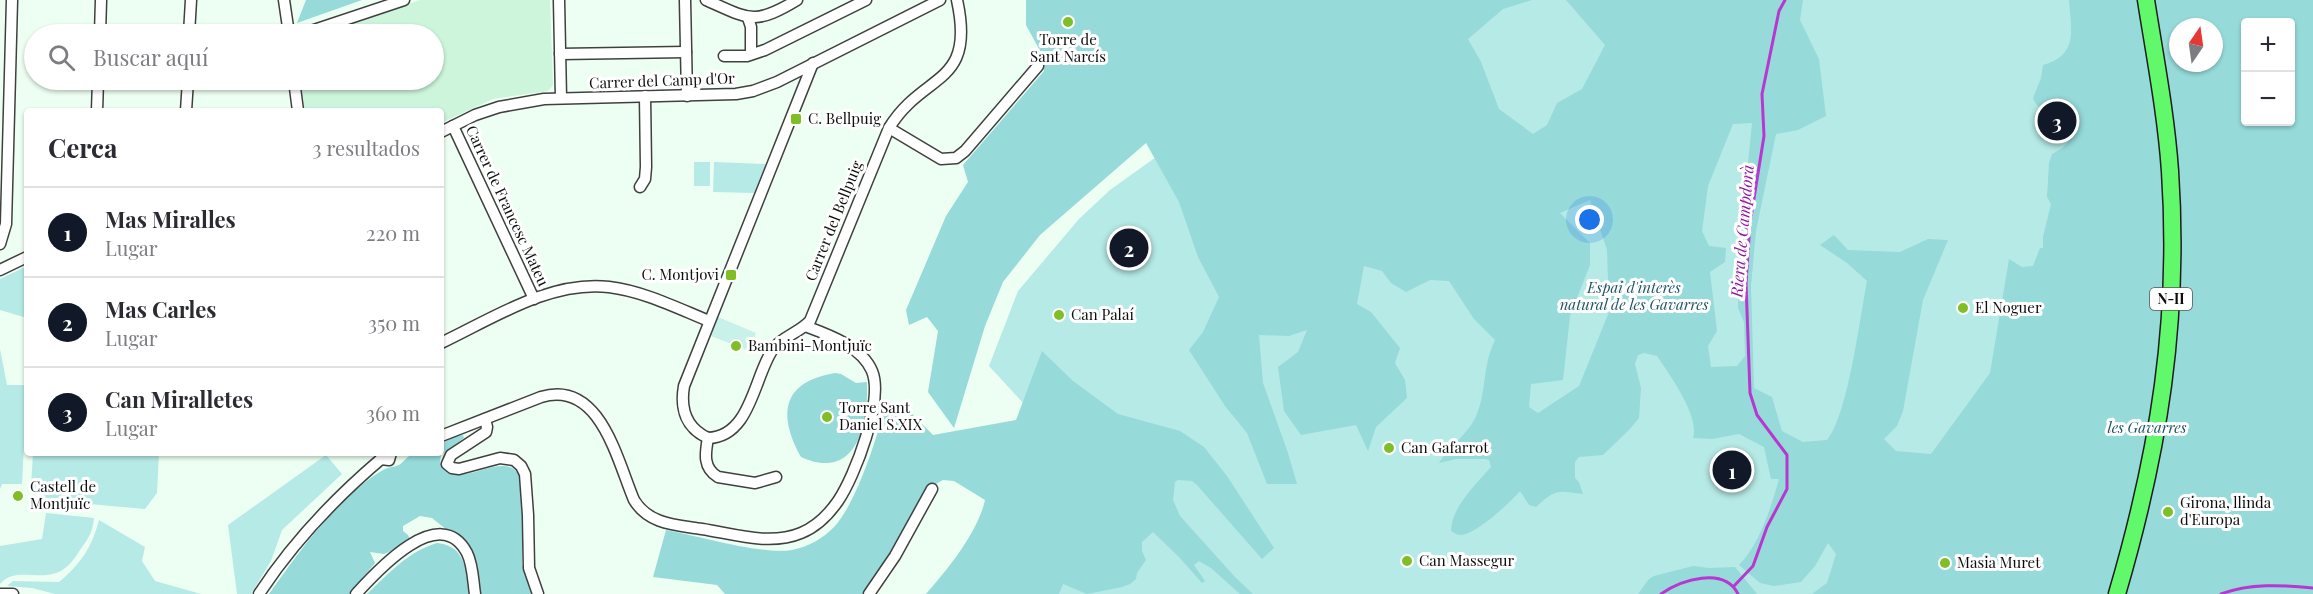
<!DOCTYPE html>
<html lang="es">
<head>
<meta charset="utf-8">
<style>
	body { margin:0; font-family:"Playfair Display",serif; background:#f2f2f3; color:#2b2b33 }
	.controls { position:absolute; right:18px; top:18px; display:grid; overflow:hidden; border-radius:6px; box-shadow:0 2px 4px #0004 }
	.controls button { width:54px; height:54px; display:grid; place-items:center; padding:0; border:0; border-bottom:2px solid #e1e1e2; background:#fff; color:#2b2b33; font:30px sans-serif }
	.compass { position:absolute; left:2169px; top:18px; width:54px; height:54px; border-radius:50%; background:#fff; box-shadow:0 2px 4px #0004; rotate:13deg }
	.you { position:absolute; left:1590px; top:220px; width:21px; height:21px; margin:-15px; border:4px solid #fff; border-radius:50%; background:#1a73e8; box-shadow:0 0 0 9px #1a73e833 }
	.badge { display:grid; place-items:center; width:39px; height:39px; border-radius:50%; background:#111827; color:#fff; font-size:20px; font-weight:700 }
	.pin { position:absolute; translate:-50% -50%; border:3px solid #fff; box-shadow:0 2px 6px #0006 }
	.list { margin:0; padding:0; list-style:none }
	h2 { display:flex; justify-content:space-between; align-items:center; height:78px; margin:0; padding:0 24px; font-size:26px }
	h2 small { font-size:20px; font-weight:400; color:#7c7c81 }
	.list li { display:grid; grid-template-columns:39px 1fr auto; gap:18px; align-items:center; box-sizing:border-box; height:90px; padding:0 24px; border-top:2px solid #e1e1e2 }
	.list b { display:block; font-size:22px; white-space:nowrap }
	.list p { margin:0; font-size:20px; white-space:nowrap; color:#7c7c81 }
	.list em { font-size:20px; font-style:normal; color:#7c7c81 }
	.icon { flex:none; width:33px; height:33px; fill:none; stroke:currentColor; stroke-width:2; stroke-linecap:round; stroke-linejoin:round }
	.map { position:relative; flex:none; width:2313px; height:594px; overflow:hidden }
	.search { position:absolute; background:#fff; box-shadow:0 2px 4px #0004; left:24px; top:24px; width:420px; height:66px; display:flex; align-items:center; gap:15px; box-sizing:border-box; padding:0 21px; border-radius:33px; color:#7c7c81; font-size:22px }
	.panel { position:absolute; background:#fff; box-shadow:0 2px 4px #0004; left:24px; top:108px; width:420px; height:348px; border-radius:6px }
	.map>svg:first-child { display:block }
	.farmland { fill:#cdf5dc }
	.green { fill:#b6eae6; fill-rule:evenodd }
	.forest { fill:#96dada; fill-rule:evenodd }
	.pitch { fill:#c8f1e9 }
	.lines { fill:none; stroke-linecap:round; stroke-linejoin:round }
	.stream { stroke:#b837cf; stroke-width:3 }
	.minor-casing { stroke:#404040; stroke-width:13 }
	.trunk-casing { stroke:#1e1e1e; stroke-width:19 }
	.minor { stroke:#fff; stroke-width:10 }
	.trunk { stroke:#62f86b; stroke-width:16 }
	.poi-dot { fill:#7fbe24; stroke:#fff; stroke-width:2 }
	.labels { text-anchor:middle; stroke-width:6; stroke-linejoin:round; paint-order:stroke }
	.shield { fill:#fff; stroke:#565656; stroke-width:1.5 }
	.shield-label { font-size:14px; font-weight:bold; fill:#0d0d0d }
	.poi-label { font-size:15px; fill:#0d0d0d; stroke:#fff; text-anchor:start }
	.street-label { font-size:15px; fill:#0d0d0d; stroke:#fff }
	.park-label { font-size:15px; font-style:italic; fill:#1d5365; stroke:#fff }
	.water-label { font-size:16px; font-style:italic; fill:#9115a0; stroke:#fff }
</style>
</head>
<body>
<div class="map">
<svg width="2313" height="594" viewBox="0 0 2313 594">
	<rect width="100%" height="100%" fill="#edfff2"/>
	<polygon class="farmland" points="420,0 550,0 553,85 548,91 493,99 441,123 441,111 302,111 298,80 434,80 434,34 323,34"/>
	<g class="green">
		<path d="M1337 0H2313V594H956L1024 404 989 366 1018 291 1079 219 1110 190 1163 152ZM2246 22H2290V122H2246ZM2178 27H2214V63H2178Z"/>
		<rect x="694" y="162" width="16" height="24"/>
		<polygon points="714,162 766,164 754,193 713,192"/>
		<polygon points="27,266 27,318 0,310 0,279"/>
		<polygon points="0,349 7,385 27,385 22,484 2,484 0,489"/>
		<polygon points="33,453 159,453 157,493 145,509 44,500 31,487"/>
		<polygon points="326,455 342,474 282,530 271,561 251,594 237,594 228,525"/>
		<path d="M46 513 94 518C93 530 89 538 82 547 75 558 68 569 56 573 36 580 14 567 0 584V546L42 539Z"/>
		<path d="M99 520 145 547 142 561 155 581 201 594H55L32 588 7 586 13 581 59 582C81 564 92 547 99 520Z"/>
	</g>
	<g class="forest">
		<polygon points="306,0 362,0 297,23"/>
		<path d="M1026 0H1532L1503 9 1468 39 1481 62 1499 109 1533 134 1547 125 1557 103 1582 89 1605 45 1566 0H1803L1800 20 1819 59 1826 116 1798 130 1776 134 1756 231 1751 286 1754 388 1772 397 1782 431 1803 442 1827 440C1848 415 1860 317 1867 281L1847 263 1820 245 1834 235 1848 250 1900 252 1928 239 1948 240 1923 300 1903 411 1897 426 1884 439 1896 451 1931 454 1990 373 2009 259 2022 267 2033 266 2040 248H2043V237L2051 204 2047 197 2049 163 2052 154C2075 143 2076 129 2063 109 2050 110 2038 113 2033 98L2041 78 2043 65C2079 55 2071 29 2069 0H2313V594H1812L1827 583 1836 554 1828 543 1815 566 1801 582 1774 586 1760 583 1739 565C1760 544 1771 507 1779 479H1771L1764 447 1739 434 1712 439 1693 438C1700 416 1669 374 1657 356L1644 353 1638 355 1635 364 1641 388 1639 418 1630 429 1603 455 1579 457 1575 462V478L1579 482 1583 494C1557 491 1557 488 1536 507L1529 505 1520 491C1511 502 1475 535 1461 535 1457 535 1454 533 1451 531 1451 508 1476 484 1491 467L1489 460 1485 459H1456L1439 463C1450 445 1469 434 1477 414 1487 389 1482 367 1495 340L1474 319 1449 281 1430 280 1406 292 1391 283 1382 271 1364 266 1357 304 1371 312 1400 348 1395 363 1405 380 1407 398 1376 427 1368 451 1356 425 1301 435 1284 411 1278 367 1298 352 1307 330 1289 336 1259 335 1263 383 1288 453 1297 484H1267L1247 433 1225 406 1189 350 1203 332 1219 297 1198 257 1179 202 1146 143 1040 235 1003 282 985 326 954 428 928 392 938 331 927 317 909 325 906 310 946 216 968 182 963 165 1044 71 1039 49 1026 25ZM2246 22H2290V122H2246ZM2178 27H2214V63H2178ZM1752 123 1741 234 1738 308 1744 322 1745 356 1737 366 1711 367 1708 346 1717 331 1710 272 1725 262 1726 248 1709 246 1702 231 1708 186 1733 124ZM1590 200 1607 250 1609 312 1579 386 1538 413 1529 407 1531 384 1563 380 1570 316 1590 265V243L1560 213Z"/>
		<path d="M1042 351 1073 381 1118 414 1180 431 1204 447 1227 476 1274 548 1262 559 1197 485 1192 481 1178 480 1175 482 1173 500 1180 516 1235 577 1253 594H1240L1211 568 1199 561 1194 565 1205 581 1202 583 1179 557 1153 532 1142 542V551L1146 560 1137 573 1136 579 1130 584 1122 587 1087 594 1063 584 1059 594H926C948 569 978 532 985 500L954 481 943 480 927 489 898 544 873 583 862 594H725L717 585 653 577 666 530C699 536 761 555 792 550 808 547 824 538 835 526 858 500 878 434 887 400L909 411 933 435 1016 420Z"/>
		<path d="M835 373 841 374 856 383 867 382C869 425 856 482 801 457 778 415 781 382 835 373Z"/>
		<path d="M463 435 464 438 441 455 440 463 447 472C468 484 505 451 519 475L523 528 522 564 532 594H481L476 559 462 538 447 530 432 518 420 516 403 526V531L408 535 410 539 391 551 384 554 370 552 375 563 349 594H269C298 553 340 494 385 469 390 467 394 467 399 465 404 462 407 456 413 454 421 451 432 453 441 453V444L454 437Z"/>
		<path d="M437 543C466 546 466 570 469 594H367C388 574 409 551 437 543Z"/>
		<polygon points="1693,566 1709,568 1735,567 1757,594 1638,594 1649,579 1654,576"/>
	</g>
	<polygon class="pitch" points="718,317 756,333 749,351 711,336"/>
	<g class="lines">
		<g class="stream">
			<polyline points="1734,586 1753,566 1767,527 1787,489 1787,455 1757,415 1750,393 1746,283 1750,223 1764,136 1762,94 1779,11 1785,0"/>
			<path d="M1661 594C1681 580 1724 566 1738 594"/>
			<path d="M2221 594C2250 583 2282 585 2313 588"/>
		</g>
		<g class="minor-casing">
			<g id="minor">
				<polyline points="284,0 289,34"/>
				<polyline points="559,0 561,98"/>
				<polyline points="685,0 687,96"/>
				<path d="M706 0C749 19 754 26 797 0"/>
				<polyline points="748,18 751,27 751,54"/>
				<polyline points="100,34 101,0"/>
				<polyline points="189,34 191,0"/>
				<polyline points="302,34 404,0"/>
				<polyline points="560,54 686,52"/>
				<polyline points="724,56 747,56 765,50 866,0"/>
				<path d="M813 63 684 386C680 409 686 428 708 438 751 437 754 376 773 349 783 336 799 333 810 321L889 128C924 71 976 87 957 0"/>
				<polyline points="294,80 298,111"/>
				<polyline points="97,111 98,80"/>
				<polyline points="186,111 188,80"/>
				<polyline points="453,126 534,299"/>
				<polyline points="889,128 941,159 956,158 965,151 1038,66"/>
				<polyline points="441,132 475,115 499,107 544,99 736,94 753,91 777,82 940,0"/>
				<polyline points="640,187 645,179 646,167 645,96"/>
				<polyline points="0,244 6,224 12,0"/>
				<polyline points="0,270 27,257"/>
				<path d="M441 343C492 319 550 280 609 287 643 291 677 308 709 321"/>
				<polyline points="485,419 487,427 486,432 451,455 447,464 452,468 459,469 500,458 514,460 521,466 525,474 528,515 529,568 538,594"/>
				<path d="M441 436 541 397C600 379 617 460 634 500 649 525 677 525 702 529 734 534 770 546 801 533 816 527 829 514 838 501 855 476 884 400 872 371 861 346 829 335 805 326"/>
				<path d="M708 438C705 454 703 468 718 477L755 483 776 477"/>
				<polyline points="383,453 381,459 389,460 391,453"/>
				<polyline points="0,594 13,594"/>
				<path d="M259 594C293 542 334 499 381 459"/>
				<path d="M356 594C376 572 440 501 467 553 473 565 473 581 475 594"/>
				<polyline points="869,594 895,556 932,489"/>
			</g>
		</g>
		<g class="trunk-casing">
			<path id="trunk" d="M2117 594C2159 451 2180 321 2170 171 2166 114 2155 57 2146 0"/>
		</g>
		<use href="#minor" class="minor"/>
		<use href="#trunk" class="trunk"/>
	</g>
	<g class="poi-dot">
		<circle cx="1068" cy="22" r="6"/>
		<rect x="790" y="113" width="12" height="12" rx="3"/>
		<rect x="725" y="269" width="12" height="12" rx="3"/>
		<circle cx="1963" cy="308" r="6"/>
		<circle cx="1059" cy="315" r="6"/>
		<circle cx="736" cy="346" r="6"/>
		<circle cx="827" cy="417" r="6"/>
		<circle cx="1389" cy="448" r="6"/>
		<circle cx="18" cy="496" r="6"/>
		<circle cx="2168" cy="512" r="6"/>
		<circle cx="1407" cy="561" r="6"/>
		<circle cx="1945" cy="563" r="6"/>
	</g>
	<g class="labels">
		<rect class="shield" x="2150" y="288" width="42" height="22" rx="4.5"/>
		<g class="shield-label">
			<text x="2171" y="304">N-II</text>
		</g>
		<g class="poi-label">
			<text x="1068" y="45" text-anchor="middle">Torre de<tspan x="1068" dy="17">Sant Narcís</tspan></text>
			<text x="808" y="124">C. Bellpuig</text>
			<text x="719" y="280" text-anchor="end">C. Montjovi</text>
			<text x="1975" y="313">El Noguer</text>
			<text x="1071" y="320">Can Palaí</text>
			<text x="748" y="351">Bambini-Montjuïc</text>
			<text x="839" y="413">Torre Sant<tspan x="839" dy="17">Daniel S.XIX</tspan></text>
			<text x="1401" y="453">Can Gafarrot</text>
			<text x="30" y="492">Castell de<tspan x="30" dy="17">Montjuïc</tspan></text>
			<text x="2180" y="508">Girona, llinda<tspan x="2180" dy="17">d'Europa</tspan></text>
			<text x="1419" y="566">Can Massegur</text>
			<text x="1957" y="568">Masia Muret</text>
		</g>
		<g class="street-label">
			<text transform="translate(662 81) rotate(-2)" y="5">Carrer del Camp d'Or</text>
			<text transform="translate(507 206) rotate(65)" y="5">Carrer de Francesc Mateu</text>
			<text transform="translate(834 221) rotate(-68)" y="5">Carrer del Bellpuig</text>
		</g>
		<g class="park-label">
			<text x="1634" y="293">Espai d'interès<tspan x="1634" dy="17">natural de les Gavarres</tspan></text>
			<text x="2147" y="433">les Gavarres</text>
		</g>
		<g class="water-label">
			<text transform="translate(1742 231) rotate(-85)" y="6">Riera de Campdorà</text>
		</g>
	</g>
</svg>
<div class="controls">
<button>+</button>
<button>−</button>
</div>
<svg class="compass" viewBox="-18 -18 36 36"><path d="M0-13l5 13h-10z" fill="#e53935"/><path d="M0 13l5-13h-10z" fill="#7c7c81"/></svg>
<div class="you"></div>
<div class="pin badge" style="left:1732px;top:470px">1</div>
<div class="pin badge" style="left:1129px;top:248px">2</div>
<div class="pin badge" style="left:2057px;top:121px">3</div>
<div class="search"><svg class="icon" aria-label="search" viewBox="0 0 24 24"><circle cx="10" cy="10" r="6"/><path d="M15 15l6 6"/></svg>Buscar aquí</div>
<section class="panel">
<h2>Cerca<small>3 resultados</small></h2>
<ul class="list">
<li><span class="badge">1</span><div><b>Mas Miralles</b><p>Lugar</p></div><em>220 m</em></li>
<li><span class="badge">2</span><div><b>Mas Carles</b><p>Lugar</p></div><em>350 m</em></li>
<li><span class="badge">3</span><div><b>Can Miralletes</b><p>Lugar</p></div><em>360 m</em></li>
</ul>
</section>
</div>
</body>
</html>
